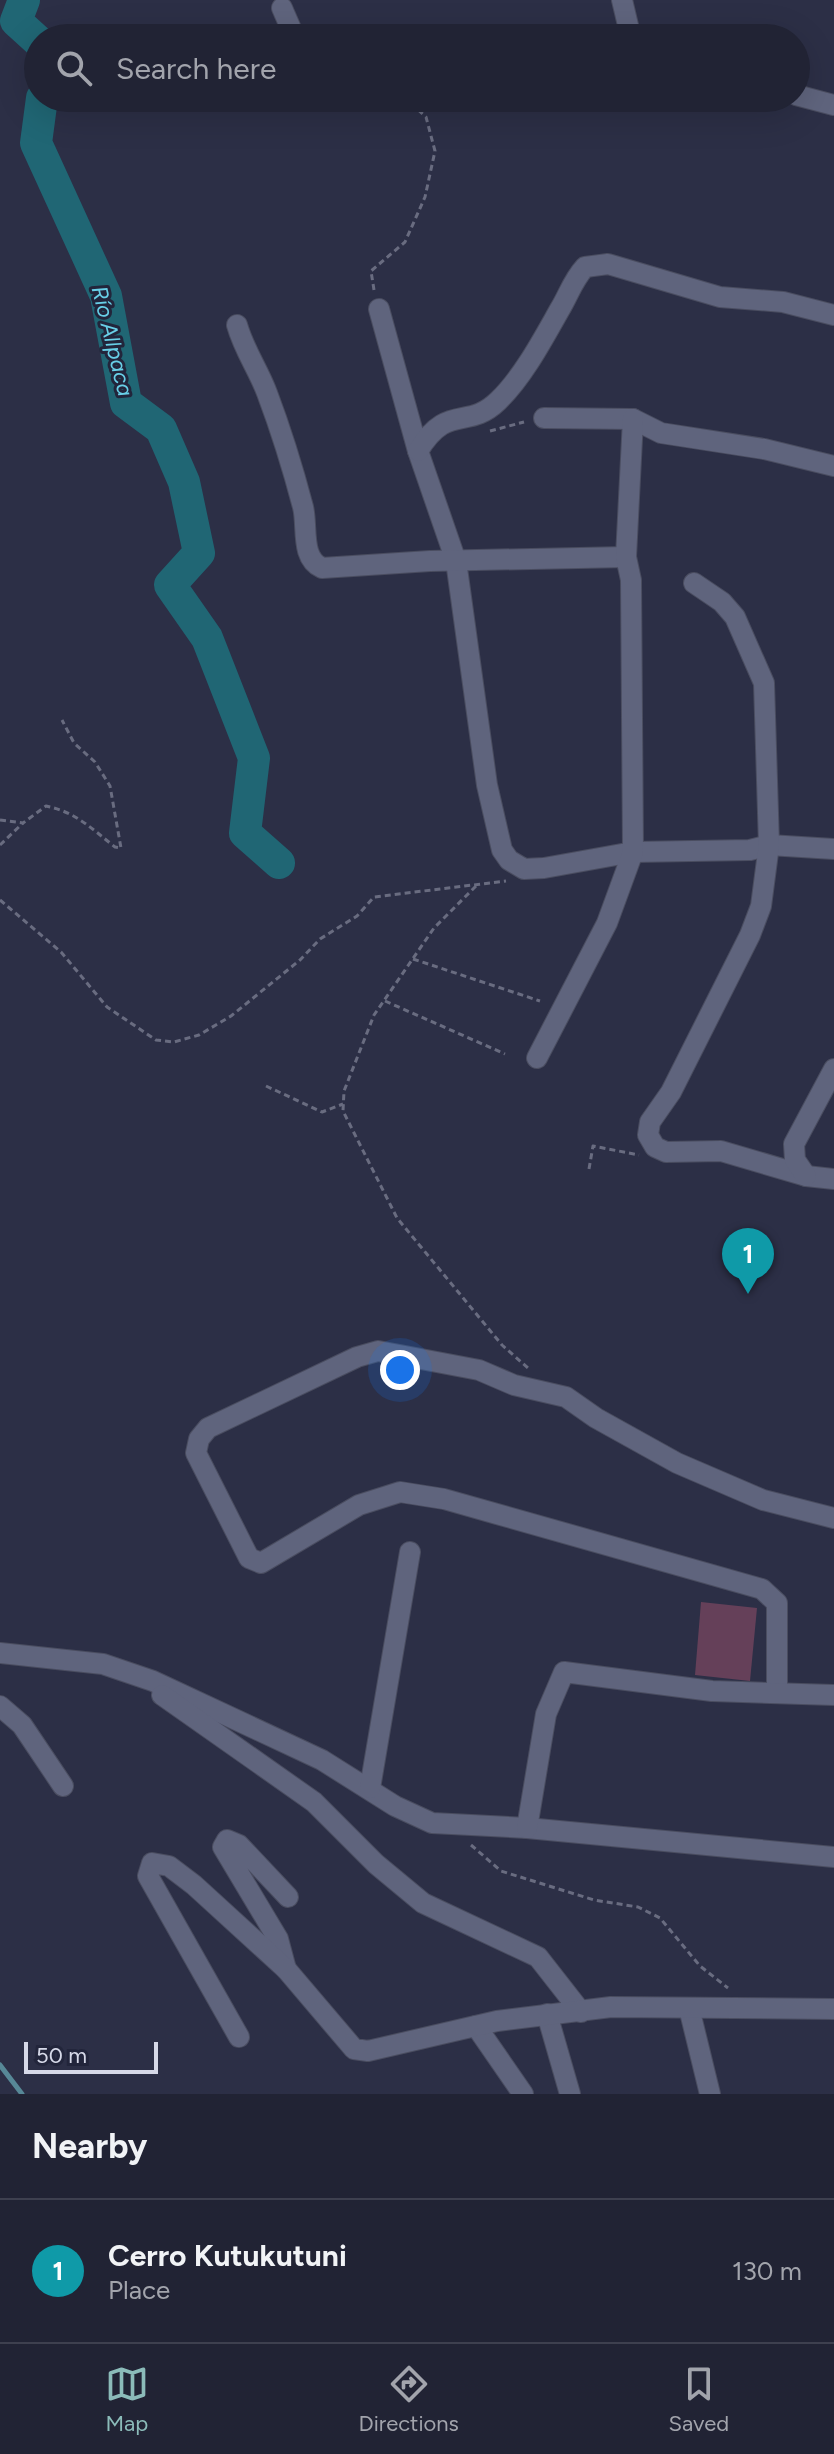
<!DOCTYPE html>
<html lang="en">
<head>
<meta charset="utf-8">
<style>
	body { margin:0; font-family:Figtree,sans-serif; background:#292b3c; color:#f1f3f6 }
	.scale { position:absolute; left:24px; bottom:20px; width:134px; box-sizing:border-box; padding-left:8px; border:4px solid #d6d9e8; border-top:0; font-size:22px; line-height:28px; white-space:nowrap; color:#d6d9e8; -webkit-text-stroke:6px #22253b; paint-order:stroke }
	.you { position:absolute; left:400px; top:1370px; width:28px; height:28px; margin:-20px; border:6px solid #fff; border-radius:50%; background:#1a73e8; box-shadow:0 0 0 12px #1a73e833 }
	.badge { display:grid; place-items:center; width:52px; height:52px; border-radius:50%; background:#8bbbb9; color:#fff; font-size:26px; font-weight:700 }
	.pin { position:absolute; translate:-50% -66px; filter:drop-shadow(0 2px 4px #0008) }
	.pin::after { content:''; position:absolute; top:42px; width:28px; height:24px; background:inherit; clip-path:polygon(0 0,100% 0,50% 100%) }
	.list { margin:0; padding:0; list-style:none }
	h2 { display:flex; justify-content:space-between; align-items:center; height:104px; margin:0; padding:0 32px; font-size:34px }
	h2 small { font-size:26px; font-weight:400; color:#a2a4ac }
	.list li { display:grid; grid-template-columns:52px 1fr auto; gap:24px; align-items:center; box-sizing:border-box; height:144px; padding:0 32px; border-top:2px solid #3e404f }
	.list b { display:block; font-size:30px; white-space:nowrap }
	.list p { margin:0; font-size:26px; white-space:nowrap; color:#a2a4ac }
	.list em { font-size:26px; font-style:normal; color:#a2a4ac }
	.icon { flex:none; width:44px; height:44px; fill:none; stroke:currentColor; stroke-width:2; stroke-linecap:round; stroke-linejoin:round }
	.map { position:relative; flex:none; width:834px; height:2094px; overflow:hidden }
	.search { position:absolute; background:#212334; box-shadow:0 8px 32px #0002; left:24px; right:24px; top:24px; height:88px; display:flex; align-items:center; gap:20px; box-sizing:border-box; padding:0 28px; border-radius:44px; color:#a2a4ac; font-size:30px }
	.sheet { height:248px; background:#212334 }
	nav { display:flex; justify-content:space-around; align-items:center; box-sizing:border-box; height:112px; border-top:2px solid #3e404f; background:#212334; font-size:22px; color:#a2a4ac }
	nav a { display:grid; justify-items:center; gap:4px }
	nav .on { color:#8bbbb9 }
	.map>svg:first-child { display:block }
	.green { fill:#654059 }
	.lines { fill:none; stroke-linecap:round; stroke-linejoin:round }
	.stream { stroke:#578897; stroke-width:5 }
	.river { stroke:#206674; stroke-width:32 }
	.minor-casing { stroke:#4a4d60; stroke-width:22 }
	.path { stroke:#696c80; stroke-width:3; stroke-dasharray:6 4; stroke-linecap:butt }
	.minor { stroke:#5f647d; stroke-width:20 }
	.labels { text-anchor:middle; stroke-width:6; stroke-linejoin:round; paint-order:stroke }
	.water-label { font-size:22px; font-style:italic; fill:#68cfe7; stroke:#22253b }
</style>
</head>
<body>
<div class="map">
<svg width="834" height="2094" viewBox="0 0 834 2094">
	<rect width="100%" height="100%" fill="#2c2f46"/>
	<polygon class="green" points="701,1602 757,1608 750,1681 695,1675"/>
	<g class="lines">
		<polyline class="stream" points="0,2065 22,2094"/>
		<g class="river">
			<polyline points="24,0 16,21 38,41"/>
			<polyline points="42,98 36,143 106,296 126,403 161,429 184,482 199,553 170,585 207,638 254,758 245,833 279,863"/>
		</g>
		<g class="minor-casing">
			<g id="minor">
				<polyline points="622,0 631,38"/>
				<polyline points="282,8 295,38"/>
				<polyline points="796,95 834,105"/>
				<polyline points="379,309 418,451 456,561 487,785 502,850 509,860 524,869 544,868 633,852 750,850 769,845 834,849"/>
				<path d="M237 325C244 350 258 369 267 393 281 430 293 469 303 507 308 527 300 558 322 568L430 561 626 557"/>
				<polyline points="544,418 633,419 661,433 764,449 834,466"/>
				<path d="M418 451C448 402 467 431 498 401 523 377 543 339 560 309 569 294 573 280 585 267L608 264 720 297 783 302 834 315"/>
				<polyline points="694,583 722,602 735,617 764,683 769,845 761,906 750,935 671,1092 650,1122 648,1135 655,1147 666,1152 721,1151 806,1176 834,1179"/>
				<polyline points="537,1058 607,923 633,852 631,580 626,557 633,419"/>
				<polyline points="806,1176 795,1160 794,1144 834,1069"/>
				<polyline points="0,1653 103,1664 153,1681 322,1760 395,1806 432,1823 527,1828 834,1857"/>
				<polyline points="777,1692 777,1603 762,1589 444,1499 400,1492 359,1505 261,1563 249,1558 196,1453 199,1439 208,1428 357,1357 378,1351 405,1356 479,1370 514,1385 566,1397 596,1418 677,1463 763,1500 834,1518"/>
				<polyline points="162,1695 314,1802 376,1864 423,1903 538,1957 581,2012"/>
				<polyline points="0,1706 22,1725 63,1786"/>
				<polyline points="370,1788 410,1552"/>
				<polyline points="527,1828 546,1714 564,1672 712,1691 834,1695"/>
				<polyline points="286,1969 278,1939 223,1847 227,1840 239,1845 288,1897"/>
				<polyline points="689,2008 710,2094"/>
				<polyline points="547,2014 570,2094"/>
				<polyline points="476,2026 523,2094"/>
				<polyline points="239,2037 148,1876 152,1863 169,1866 194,1885 286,1969 354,2049 368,2051 497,2021 611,2007 834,2009"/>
			</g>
		</g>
		<g class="path">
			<polyline points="374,290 371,271 405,242 425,197 435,151 426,117 414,106 412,98"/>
			<polyline points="490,431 524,422"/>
			<path d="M0 820 23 823 46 806C76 812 92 829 115 847L121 848 110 786 95 762 74 743 62 720"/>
			<polyline points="0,845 23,823"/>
			<polyline points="476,886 434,928 374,1015 344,1091 343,1111 397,1218 502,1345 528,1368"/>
			<polyline points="0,900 61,952 107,1007 156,1040 174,1042 199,1035 231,1016 300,960 320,939 357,916 374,897 506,881"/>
			<polyline points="413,959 540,1001"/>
			<polyline points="385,1001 505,1054"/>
			<polyline points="266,1086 322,1112 343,1104"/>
			<polyline points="589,1169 593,1146 639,1155"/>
			<polyline points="471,1845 501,1871 594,1900 638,1907 660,1918 700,1966 728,1988"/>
		</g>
		<use href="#minor" class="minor"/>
	</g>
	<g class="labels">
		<g class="water-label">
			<text transform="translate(113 341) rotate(76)" y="8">Río Allpaca</text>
		</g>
	</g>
</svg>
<div class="scale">50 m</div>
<div class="you"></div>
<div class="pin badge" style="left:748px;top:1294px;background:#0f9aa8">1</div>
<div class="search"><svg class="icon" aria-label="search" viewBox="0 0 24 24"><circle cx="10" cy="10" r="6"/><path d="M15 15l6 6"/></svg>Search here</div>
</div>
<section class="sheet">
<h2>Nearby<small></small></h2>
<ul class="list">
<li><span class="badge" style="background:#0f9aa8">1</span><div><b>Cerro Kutukutuni</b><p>Place</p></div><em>130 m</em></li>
</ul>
</section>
<nav>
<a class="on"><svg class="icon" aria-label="map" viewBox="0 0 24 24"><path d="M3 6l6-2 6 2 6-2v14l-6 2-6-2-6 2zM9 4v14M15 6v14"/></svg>Map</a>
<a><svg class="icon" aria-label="directions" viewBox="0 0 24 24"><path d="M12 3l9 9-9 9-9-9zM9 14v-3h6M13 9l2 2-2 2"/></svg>Directions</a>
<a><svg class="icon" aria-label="saved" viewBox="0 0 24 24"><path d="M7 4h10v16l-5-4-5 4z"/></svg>Saved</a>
</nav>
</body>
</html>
